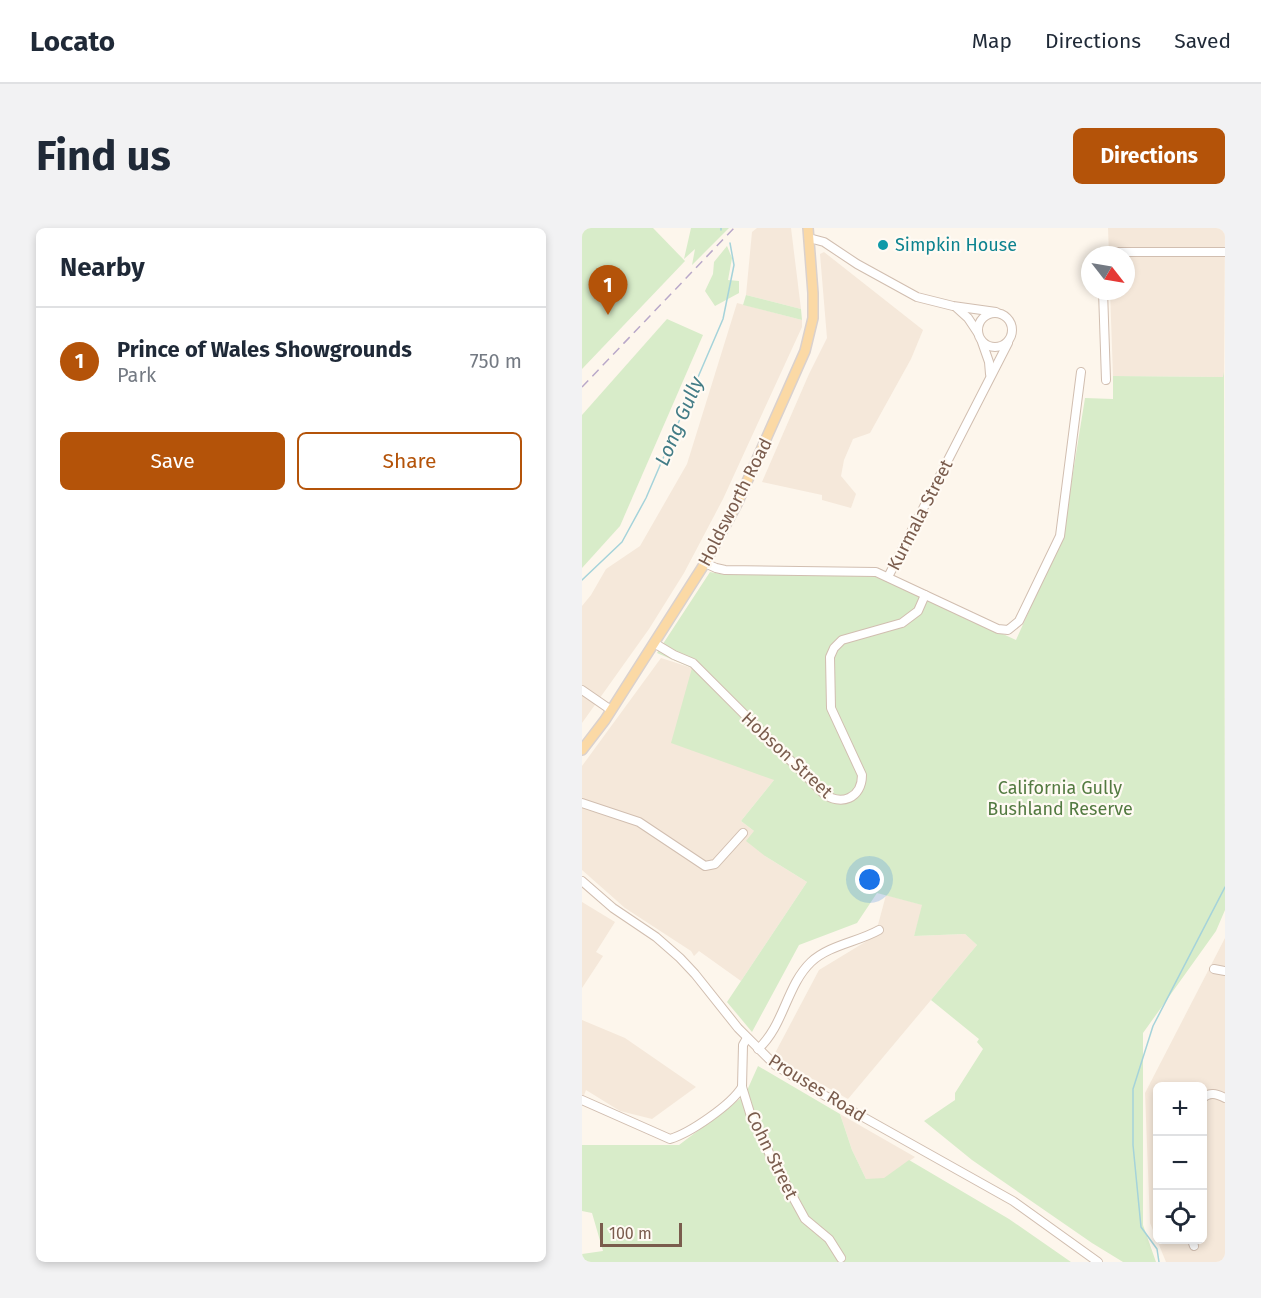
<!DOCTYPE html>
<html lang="en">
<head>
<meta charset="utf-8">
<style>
	body { margin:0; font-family:"Fira Sans",sans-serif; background:#f2f2f3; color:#1f2937 }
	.controls { position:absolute; right:18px; bottom:18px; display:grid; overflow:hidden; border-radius:9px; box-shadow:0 3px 9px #0003 }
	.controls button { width:54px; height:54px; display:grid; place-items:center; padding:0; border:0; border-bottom:2px solid #e0e1e3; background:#fff; color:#1f2937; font:30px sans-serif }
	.compass { position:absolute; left:499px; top:18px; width:54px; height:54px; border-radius:50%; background:#fff; box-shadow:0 3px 9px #0003; rotate:121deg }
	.scale { position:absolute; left:18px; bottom:15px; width:82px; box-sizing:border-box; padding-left:6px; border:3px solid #7a5c4d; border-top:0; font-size:16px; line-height:21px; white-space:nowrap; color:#7a5c4d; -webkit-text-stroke:4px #fffaf3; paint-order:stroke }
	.you { position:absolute; left:288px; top:652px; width:21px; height:21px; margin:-15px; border:4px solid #fff; border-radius:50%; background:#1a73e8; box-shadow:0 0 0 9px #1a73e833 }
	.badge { display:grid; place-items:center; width:39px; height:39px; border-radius:50%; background:#b45309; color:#fff; font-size:20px; font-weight:700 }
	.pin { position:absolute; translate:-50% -50px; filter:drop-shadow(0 2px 3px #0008) }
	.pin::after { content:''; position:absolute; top:32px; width:21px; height:18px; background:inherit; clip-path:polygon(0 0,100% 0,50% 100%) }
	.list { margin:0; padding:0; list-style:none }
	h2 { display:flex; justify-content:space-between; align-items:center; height:78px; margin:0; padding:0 24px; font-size:26px }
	h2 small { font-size:20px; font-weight:400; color:#747a83 }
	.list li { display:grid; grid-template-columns:39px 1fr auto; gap:18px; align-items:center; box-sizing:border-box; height:108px; padding:0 24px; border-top:2px solid #e0e1e3 }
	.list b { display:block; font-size:22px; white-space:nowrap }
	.list p { margin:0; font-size:20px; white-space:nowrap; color:#747a83 }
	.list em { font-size:20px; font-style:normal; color:#747a83 }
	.actions { display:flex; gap:12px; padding:18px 24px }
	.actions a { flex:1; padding:14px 0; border:2px solid #b45309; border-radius:9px; text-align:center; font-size:21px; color:#b45309 }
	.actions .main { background:#b45309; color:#fff }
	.icon { flex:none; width:33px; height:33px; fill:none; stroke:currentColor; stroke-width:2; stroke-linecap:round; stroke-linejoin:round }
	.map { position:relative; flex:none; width:643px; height:1034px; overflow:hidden; border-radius:9px }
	header { display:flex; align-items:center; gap:36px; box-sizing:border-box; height:84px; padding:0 30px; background:#fff; border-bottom:2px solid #e0e1e3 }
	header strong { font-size:28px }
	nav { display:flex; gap:33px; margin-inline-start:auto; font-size:21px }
	.intro { display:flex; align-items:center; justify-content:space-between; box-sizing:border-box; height:144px; padding:0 36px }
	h1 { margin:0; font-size:42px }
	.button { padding:15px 27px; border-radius:9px; background:#b45309; color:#fff; font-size:21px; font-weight:700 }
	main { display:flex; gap:36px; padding:0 36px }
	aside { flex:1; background:#fff; border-radius:9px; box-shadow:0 3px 9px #0003 }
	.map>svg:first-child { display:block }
	.residential { fill:#f5e8da; fill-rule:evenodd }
	.green { fill:#d8ecc9 }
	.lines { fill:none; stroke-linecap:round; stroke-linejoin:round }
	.stream { stroke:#a5d3da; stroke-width:1.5 }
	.minor-casing { stroke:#d1beb0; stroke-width:10 }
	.major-casing { stroke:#dad1cd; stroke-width:12 }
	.minor { stroke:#fff; stroke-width:8 }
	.major { stroke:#fbd9a5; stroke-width:9 }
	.rail { stroke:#b9a8c9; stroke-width:1.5; stroke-dasharray:9 6; stroke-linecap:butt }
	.culture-dot { fill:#0f9aa8; stroke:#fffaf3; stroke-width:2 }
	.labels { text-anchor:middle; stroke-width:4.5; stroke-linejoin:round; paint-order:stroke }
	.culture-label { font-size:18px; fill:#0d838f; stroke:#fffaf3; text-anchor:start }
	.street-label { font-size:18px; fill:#7a5c4d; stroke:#fffaf3 }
	.park-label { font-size:18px; fill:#537a41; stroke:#fffaf3 }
	.water-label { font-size:20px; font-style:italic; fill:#437c86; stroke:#fffaf3 }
</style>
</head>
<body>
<header>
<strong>Locato</strong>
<nav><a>Map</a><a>Directions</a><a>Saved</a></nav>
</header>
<div class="intro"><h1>Find us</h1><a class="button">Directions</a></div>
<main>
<aside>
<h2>Nearby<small></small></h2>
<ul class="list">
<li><span class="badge">1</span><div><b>Prince of Wales Showgrounds</b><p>Park</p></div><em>750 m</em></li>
</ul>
<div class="actions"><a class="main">Save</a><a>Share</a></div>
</aside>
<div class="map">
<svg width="643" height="1034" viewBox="0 0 643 1034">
	<rect width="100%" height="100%" fill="#fdf6ec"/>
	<g class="residential">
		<polygon points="175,0 209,0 219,81 164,67 170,4"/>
		<polygon points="526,0 643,0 642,149 531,148 528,63 544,63 544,27 527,27"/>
		<polygon points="242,24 341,102 329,131 288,205 271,211 262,232 259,248 274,266 269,280 240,272 240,267 180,254 227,146 245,110 238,26"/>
		<polygon points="155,75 220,92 220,99 141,271 102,345 67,401 0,495 0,378 9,367 24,341 58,318 105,236"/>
		<polygon points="79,430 110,440 192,552 159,593 172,603 183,628 225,654 159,753 117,723 112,728 109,723 43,680 0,642 0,538"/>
		<polygon points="304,667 341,677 332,708 383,706 395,717 266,871 191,829 237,742 293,708"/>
		<polygon points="0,674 33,694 14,724 21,728 0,760"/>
		<path d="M643 710V1034H584L568 995 563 865ZM576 858H620V1012H576Z"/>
		<polygon points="0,792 43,810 114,859 70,891 38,883 4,862 0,873"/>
		<polygon points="258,886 333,929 302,951 284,951 270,922"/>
	</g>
	<g class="green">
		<polygon points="0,0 71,0 103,33 0,141"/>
		<polygon points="109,0 147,0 110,37 113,21 102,31"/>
		<polygon points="145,18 150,30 146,52 157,53 157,65 133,78 123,63 131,46 132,34"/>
		<polygon points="164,67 219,81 220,92 161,77"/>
		<polygon points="85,91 121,107 38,298 0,340 0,187"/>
		<polygon points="642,144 643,682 634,703 561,805 561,997 574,1034 541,1034 510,1015 390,932 342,893 373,872 373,865 401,821 395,814 397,811 349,772 395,717 383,706 332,708 340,677 295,665 275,695 217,717 170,804 145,774 225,654 183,628 164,613 172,603 159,593 192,552 89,515 110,440 75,425 128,344 144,347 287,347 300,351 434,412 481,307 503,170 531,171 531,148 641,149"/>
		<polygon points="176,838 258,886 270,922 284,951 302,950 327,932 427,991 489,1034 0,1034 0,1026 21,1023 10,985 0,983 0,917 97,917 163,867"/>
	</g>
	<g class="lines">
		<g class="stream">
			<polyline points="139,0 139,2"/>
			<polyline points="0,352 40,314 64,270 141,91 152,37 148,15"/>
			<polyline points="577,1034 575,1021 559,999 551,917 551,861 571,798 643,659"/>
		</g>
		<g class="minor-casing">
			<g id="minor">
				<polyline points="227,10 242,14 275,36 335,69 371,78 414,84"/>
				<polyline points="520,27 520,24 643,24"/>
				<polyline points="521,63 524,152"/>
				<polyline points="375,80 386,90 396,105"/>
				<circle cx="413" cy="102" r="17"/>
				<polyline points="400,114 407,134 408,146"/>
				<polyline points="123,335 134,340 143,342 294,344 416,401 426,402 437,393 478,308 499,144"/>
				<polyline points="306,349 426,115"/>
				<path d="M72 415 92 427 111 435 241 565C259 579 280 570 280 547L249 480 248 429 252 420 260 412 320 395 336 383 343 367"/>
				<polyline points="0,462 29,482"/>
				<polyline points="0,575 57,594 123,638 133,636 161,605"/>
				<polyline points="0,653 31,680 74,709 98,730 113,746 156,800 193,837 240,866 431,973 516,1034"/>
				<polyline points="632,741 643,743"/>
				<polyline points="165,810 161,817 160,859 168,885 189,929 223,991 247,1011 259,1030"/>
				<path d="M176 821C202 798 204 758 229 734 247 717 276 714 297 702"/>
				<path d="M620 871C627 863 635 866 643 870"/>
				<path d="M0 872 88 911C108 905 149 877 160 859"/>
				<polyline points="610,1012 612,1018"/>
			</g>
		</g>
		<g class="major-casing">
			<polyline id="major" points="0,522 23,492 123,335 155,276 204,166 223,123 231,90 231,65 226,0"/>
		</g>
		<use href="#minor" class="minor"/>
		<use href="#major" class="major"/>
		<polyline class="rail" points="0,159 152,0"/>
	</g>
	<circle class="culture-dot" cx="301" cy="17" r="6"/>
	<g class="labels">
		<g class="culture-label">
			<text x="313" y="23">Simpkin House</text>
		</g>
		<g class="street-label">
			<text transform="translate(153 274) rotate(-63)" y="6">Holdsworth Road</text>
			<text transform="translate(338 287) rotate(-63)" y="6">Kurmala Street</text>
			<text transform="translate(205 527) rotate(43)" y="6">Hobson Street</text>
			<text transform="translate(235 860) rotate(32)" y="6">Prouses Road</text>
			<text transform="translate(190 927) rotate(64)" y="6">Cohn Street</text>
		</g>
		<g class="park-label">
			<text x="478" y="566">California Gully<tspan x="478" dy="21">Bushland Reserve</tspan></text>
		</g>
		<g class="water-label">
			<text transform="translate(97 193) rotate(-67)" y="7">Long Gully</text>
		</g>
	</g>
</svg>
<div class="controls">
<button>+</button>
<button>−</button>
<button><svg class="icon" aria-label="locate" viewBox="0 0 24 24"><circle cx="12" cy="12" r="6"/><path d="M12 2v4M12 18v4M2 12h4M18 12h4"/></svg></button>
</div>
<svg class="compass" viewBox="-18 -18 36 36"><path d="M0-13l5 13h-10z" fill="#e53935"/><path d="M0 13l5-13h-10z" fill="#747a83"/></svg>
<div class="scale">100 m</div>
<div class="you"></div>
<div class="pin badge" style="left:26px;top:87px">1</div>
</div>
</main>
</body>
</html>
